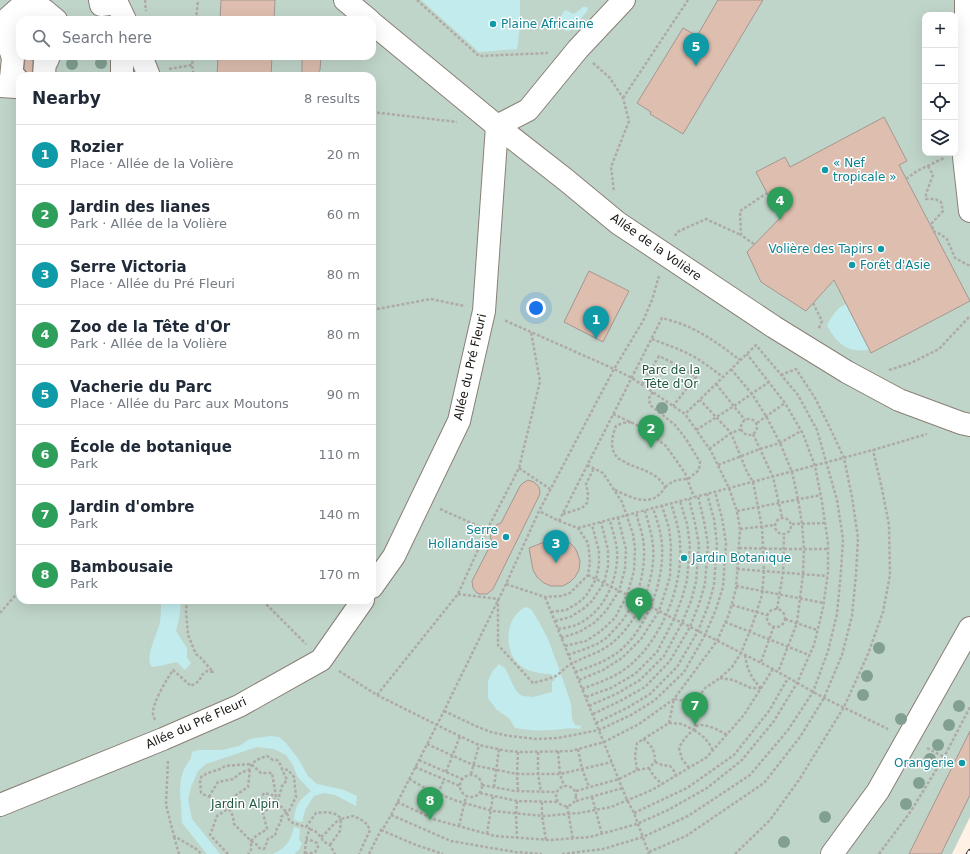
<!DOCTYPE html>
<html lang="en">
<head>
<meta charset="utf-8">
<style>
	body { margin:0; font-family:"DejaVu Sans",sans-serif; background:#f2f2f3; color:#1f2937 }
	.controls { position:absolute; right:12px; top:12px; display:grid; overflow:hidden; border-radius:8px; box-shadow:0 4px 16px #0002 }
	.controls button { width:36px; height:36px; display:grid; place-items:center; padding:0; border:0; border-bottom:1px solid #e0e1e3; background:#fff; color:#1f2937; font:20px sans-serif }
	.you { position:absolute; left:536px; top:308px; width:14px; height:14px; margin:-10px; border:3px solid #fff; border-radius:50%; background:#1a73e8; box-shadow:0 0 0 6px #1a73e833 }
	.badge { display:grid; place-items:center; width:26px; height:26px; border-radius:50%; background:#db2777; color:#fff; font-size:13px; font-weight:700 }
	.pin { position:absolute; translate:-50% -33px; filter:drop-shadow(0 1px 2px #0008) }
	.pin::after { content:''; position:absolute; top:21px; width:14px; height:12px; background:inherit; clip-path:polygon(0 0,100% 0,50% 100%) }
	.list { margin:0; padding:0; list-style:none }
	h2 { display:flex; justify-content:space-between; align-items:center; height:52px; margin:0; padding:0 16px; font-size:17px }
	h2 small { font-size:13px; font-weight:400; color:#747a83 }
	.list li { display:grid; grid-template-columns:26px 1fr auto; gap:12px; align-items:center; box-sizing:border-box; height:60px; padding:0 16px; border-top:1px solid #e0e1e3 }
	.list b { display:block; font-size:15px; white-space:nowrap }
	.list p { margin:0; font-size:13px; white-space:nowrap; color:#747a83 }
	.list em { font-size:13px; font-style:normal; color:#747a83 }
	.icon { flex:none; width:22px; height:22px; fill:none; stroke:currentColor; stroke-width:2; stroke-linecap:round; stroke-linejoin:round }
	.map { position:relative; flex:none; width:970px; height:854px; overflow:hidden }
	.search { position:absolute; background:#fff; box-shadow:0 4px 16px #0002; left:16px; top:16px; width:360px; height:44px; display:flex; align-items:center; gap:10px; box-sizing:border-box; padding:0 14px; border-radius:12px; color:#747a83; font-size:15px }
	.panel { position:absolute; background:#fff; box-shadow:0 4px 16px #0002; left:16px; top:72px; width:360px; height:532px; border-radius:12px }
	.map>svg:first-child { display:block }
	.built { fill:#fff1e4 }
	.green { fill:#c0d5ca; fill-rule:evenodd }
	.water { fill:#c2ebed }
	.building { fill:#debeaf; stroke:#a49790 }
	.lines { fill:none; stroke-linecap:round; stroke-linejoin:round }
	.minor-casing { stroke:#897f75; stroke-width:24 }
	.path { stroke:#aeaaa6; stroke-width:2.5; stroke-dasharray:3 2; stroke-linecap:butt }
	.minor { stroke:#fff; stroke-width:22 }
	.rail-casing { stroke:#2f2c28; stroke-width:4.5 }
	.rail { stroke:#fff; stroke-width:3; stroke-dasharray:9; stroke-linecap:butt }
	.tree { fill:#82a092 }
	.culture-dot { fill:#0f9aa8; stroke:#fff; stroke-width:1.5 }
	.labels { text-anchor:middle; stroke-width:3; stroke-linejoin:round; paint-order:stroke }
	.culture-label { font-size:12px; fill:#0d838f; stroke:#fff; text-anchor:start }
	.street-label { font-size:12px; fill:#181511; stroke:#fff }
	.park-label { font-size:12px; fill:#1c5740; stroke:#fff }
</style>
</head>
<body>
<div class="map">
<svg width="970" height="854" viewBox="0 0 970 854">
	<rect width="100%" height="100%" fill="#fffaf6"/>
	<polygon class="built" points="970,817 970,854 952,854"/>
	<path class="green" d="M0 0H970V817L952 854H0ZM925 15H955V153H925ZM20 20H372V56H20ZM20 76H372V600H20Z"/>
	<g class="water">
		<polygon points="421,0 520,0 520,26 517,49 479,52"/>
		<path d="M583 7H587L588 10 573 28 569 31 564 30C560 24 559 14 566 10L573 14 577 12Z"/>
		<path d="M875 299 870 350C866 350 861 351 856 350 842 349 833 337 827 325 830 320 834 313 838 309 846 301 864 301 875 299Z"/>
		<path d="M161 600H181L180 614 176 631 187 648V658L191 663 185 670 177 662 159 666 152 667C144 657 158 633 160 622 161 615 161 607 161 600Z"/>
		<path d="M525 607 531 609 539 622 548 639 562 677 571 704 572 719 575 725 581 726 580 729C570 727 561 730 551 730 539 731 527 730 515 728L509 718 497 710 488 698V681L492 672 499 664 505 668 516 691 522 696 533 697 552 692V682L555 680 551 674C543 674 531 672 524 668 508 660 505 635 512 621 515 615 519 611 525 607Z"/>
		<path d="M271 736 279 737 286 743 299 760 308 776 317 784 344 790 357 796 356 806 335 795 324 793 314 796 305 810 302 822 294 820C296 803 299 801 311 791L306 786 297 776 293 765 286 755 274 749 257 747 206 764 198 771 191 787 188 800 192 819 220 854H207L182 823 180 791 181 778 184 769 191 758 192 752 198 750H222L239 746 248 740 255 738Z"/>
		<path d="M294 827 300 829 299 840 302 843 299 850 296 852 295 854H273C287 847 290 842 294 827Z"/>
	</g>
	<g class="building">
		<polygon points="221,0 275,0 274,20 220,20"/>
		<polygon points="718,0 763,0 683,134 650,114 651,112 637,103 683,28 697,36"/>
		<polygon points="218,56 272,56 271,76 217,76"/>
		<polygon points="302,56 321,56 320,70 315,76 302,76"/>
		<polygon points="25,59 33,60 32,76 28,76 27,72 24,69"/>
		<polygon points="884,117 907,161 899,165 970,301 871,353 834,280 806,311 761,282 747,252 780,218 756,172 785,157 790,167"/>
		<polygon points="589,271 629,291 603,342 564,322"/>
		<polygon points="528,480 534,482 539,487 540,492 539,496 493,589 487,594 480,594 477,593 473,588 472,581 492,542 490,536 496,525 501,523 520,486 523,483"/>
		<polygon points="552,539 561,539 569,542 575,548 577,552 580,561 579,570 575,577 570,582 563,586 551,586 544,583 537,577 533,570 529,548"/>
		<polygon points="970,731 970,795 941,854 909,854"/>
	</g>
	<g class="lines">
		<g class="minor-casing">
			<g id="minor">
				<polyline points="100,0 101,5 117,3 125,20"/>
				<polyline points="345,0 369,20"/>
				<polyline points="966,0 966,65 963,148 970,211"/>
				<polyline points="372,23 497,126 566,180 618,223 774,327 847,372 899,400 961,423 970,425"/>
				<polyline points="121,56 122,58 122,76"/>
				<polyline points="141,56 149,76"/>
				<polyline points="44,76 45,61 47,61 49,56"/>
				<polyline points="0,86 16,87 16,78 11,78 13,58 6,37 6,20 18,9 44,10 56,20"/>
				<polyline points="497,126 528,110 578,49 624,0"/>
				<polyline points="372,587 394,556 459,421 484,311 497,126"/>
				<polyline points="0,805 163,739 239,706 321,660 363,600"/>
				<polyline points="832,854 878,791 970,628"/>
			</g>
		</g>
		<g class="path">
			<polyline points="145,0 146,11"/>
			<polyline points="417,0 479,56 548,53"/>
			<polyline points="196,20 198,0"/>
			<polyline points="193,56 192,65 194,76"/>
			<polyline points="593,63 610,78 623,98 629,121 611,167 614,192"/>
			<polyline points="169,69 192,65"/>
			<polyline points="623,98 688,0"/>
			<polyline points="372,112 457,122"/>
			<polyline points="928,166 933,175 926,194 926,199 935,199 941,202 943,211 932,223 933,231 940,234 947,239 955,258 970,266"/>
			<polyline points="906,179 917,171 944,158"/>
			<polyline points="675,236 677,232 706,219 741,235"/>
			<polyline points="754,244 741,235 740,211 767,193"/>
			<polyline points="813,303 822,321 818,330"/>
			<polyline points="372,310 431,299 464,306"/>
			<path d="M652 339C664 344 677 348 689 354 701 360 712 369 723 377"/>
			<polyline points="731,369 752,394 766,416 780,443 792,472 798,499 802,524 804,549 803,574 797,623 778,672"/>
			<polyline points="889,370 911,363 939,349 970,316"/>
			<polyline points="642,384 659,356 679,366 696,377 673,406"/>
			<polyline points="716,384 745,420"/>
			<path d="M653 392 649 398 650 405 675 425 686 439 700 462 699 470 688 479C678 479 672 481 665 487"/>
			<polyline points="613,414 641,427 666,446 685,473 694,497"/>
			<circle cx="749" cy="427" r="8"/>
			<polyline points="757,423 785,403"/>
			<polyline points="696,430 734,406 769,382"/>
			<polyline points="753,434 773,477 782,517"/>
			<polyline points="709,449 731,433 742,429"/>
			<polyline points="718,465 760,449 780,443 801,431"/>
			<polyline points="519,468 550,489"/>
			<path d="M615 490C632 498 653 509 665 487 657 472 641 470 626 463 624 461 620 460 618 458 609 450 612 436 616 426L623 423 631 422"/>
			<polyline points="440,509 487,530"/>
			<polyline points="737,511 821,495"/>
			<polyline points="563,514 582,508 587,503 588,494 586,484 594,468"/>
			<circle cx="783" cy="526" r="8"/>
			<path d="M559 521 662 318C669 320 677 322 684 325 704 333 723 347 740 360"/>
			<polyline points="792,524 825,523"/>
			<polyline points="578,528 873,450 927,434"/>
			<polyline points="740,529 775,525"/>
			<polyline points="739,548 784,549 828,549"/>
			<polyline points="737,569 827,576"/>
			<polyline points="588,575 773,669 778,672 824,698 888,729"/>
			<polyline points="506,584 545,597 562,596 570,593 588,575 590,563 589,551 588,543 578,528 559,521 539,511"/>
			<polyline points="736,586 824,603"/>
			<path d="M458 594 498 599V645L533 683C540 681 549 679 556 676 562 672 566 666 573 663 586 656 599 653 611 644 638 622 656 581 653 546 652 534 648 522 645 511"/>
			<polyline points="545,597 627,800 634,813 649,854"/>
			<polyline points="264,600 266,604 306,644"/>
			<polyline points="732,605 767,615"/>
			<polyline points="777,609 783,573 784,534"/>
			<circle cx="776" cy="618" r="9"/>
			<polyline points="551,612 566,610 578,603 586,596 596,579 599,565 599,551 592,525"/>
			<polyline points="0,613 20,590"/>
			<polyline points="785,619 817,630"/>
			<polyline points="555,621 570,617 583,609 592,601 604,583 608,566 608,550 601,522"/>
			<polyline points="725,622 809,655"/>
			<path d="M558 629C564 628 571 627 576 625 604 613 619 579 617 550 616 540 612 530 610 520"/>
			<polyline points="561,638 579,632 594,623 606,611 619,591 625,569 626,549 618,518"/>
			<polyline points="565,646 586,641 601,631 615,618 627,595 634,571 635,548 633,534 622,502 603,473 587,465"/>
			<path d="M568 655C581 650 594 647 605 639 608 637 611 633 614 630 635 609 645 578 644 549 644 537 639 524 636 513"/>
			<path d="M745 655C747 669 751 678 761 688"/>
			<polyline points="761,662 774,626"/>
			<polyline points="339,671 377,695 451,732 479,745 507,751 524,752 571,751 604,742 639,724 674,699 717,641 729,614 736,589 740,529 737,511 729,488 711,451 685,414 632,378 614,369 504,320"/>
			<path d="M575 672C590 667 604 662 617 653 646 631 664 583 662 547 662 534 657 521 653 508"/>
			<polyline points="720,678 733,680 751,688 761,688"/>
			<polyline points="579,680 603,670 622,658 641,639 659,611 670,577 671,546 669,528 662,506"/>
			<path d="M582 689C598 683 616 677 629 666 661 640 683 587 680 545 680 531 675 517 671 503"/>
			<polyline points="377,695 458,594 487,530 519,468 540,381 531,332"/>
			<polyline points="586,697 611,688 635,674 657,652 674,619 682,598 687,580 690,545 687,524 680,501"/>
			<polyline points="589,706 618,693 640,680 664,656 682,623 691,601 696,582 699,545 695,523 689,499"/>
			<polyline points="444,711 478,727 491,732 509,736 537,739 558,738 599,730 631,715 655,700 684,672 705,635 716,609 723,587 726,543 722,518 715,492"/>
			<polyline points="593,714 622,700 645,687 670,661 690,627 699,604 705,584 708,544 704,521 698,496"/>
			<path d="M155 720C155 720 153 715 153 714 152 703 167 679 173 670L191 686 199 681 202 675 207 671 213 672 201 658 196 654 188 635 186 611 187 600"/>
			<polyline points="596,723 627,708 650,694 677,667 698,631 708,606 714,585 717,544 714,519 707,494"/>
			<polyline points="669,723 674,699 685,701 698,698 705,688 720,678 732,667 741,653 753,623 762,595 764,571 762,527 753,482 747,472 731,433 700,400"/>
			<path d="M694 730C703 736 708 740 713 751"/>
			<polyline points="427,744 473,765 517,774 560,774 612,762"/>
			<polyline points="927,748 944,757"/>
			<polyline points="578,749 582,769 589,787"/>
			<polyline points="558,751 560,774 564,786"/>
			<polyline points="518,752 517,774 518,791"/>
			<polyline points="538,752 538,774 541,792"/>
			<polyline points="419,760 462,779"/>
			<polyline points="168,761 166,805 174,836 198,850 201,854"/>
			<polyline points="655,762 662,765 670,766 674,771 676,776"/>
			<polyline points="415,767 460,786"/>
			<path d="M649 768C652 774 656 780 663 784"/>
			<path d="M689 768 682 759 679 748C682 742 685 738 690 733 692 731 695 728 697 726 703 722 721 731 727 735"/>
			<polyline points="637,770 635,756 637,743 669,723 682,724 694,730 698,714 698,698"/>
			<polyline points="446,772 460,736"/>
			<polyline points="471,774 479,745"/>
			<circle cx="471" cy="786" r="11"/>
			<polyline points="409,779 427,789 457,801 493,811 544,816 579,813 611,807 652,790 707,757 744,715 773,669"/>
			<polyline points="482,785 515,791 556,792"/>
			<circle cx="566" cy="796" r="10"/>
			<polyline points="494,787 499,749"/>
			<path d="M576 791 619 779 637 770 649 768 655 762C655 751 652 745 643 739"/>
			<polyline points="480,793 517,801 558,802"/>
			<path d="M209 797 213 790 218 782 233 779 242 772 249 770C252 761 258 759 267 756L273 760H277L280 764 282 769 288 770 294 777 296 797 289 811 281 817V822L277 828 275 836C264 839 269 840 264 849L259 848 256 844 251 841V850L248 854"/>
			<polyline points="592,797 602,834"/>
			<polyline points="260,800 264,793 272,795 277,802 287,813 289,820 293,823 306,827"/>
			<polyline points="517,801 516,813 517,838"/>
			<polyline points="576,801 623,788"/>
			<path d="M277 802 272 773H261L251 764 225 766 220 769 208 773 202 776 200 780 201 793C216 801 233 803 234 824L251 841 256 836 267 829 263 813 277 802 278 800 282 786 287 780 282 769"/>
			<polyline points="397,802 436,820 495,836 550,840 590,837 637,824 668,810 707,788 742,760 774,721 797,683 814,645 823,608 828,572 828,543 822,502 815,466 803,434 785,403 747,354"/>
			<polyline points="542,802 542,816 546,840"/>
			<polyline points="567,806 573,839"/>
			<polyline points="634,813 687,788 734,755 769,711 788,678"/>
			<polyline points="391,815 451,841 515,852 542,854"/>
			<polyline points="430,817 438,793 444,780"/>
			<polyline points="459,826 466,796"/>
			<polyline points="310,829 315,831 321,837 323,841 330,845 335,854"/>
			<polyline points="381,830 416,845 443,854"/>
			<polyline points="487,834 493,796"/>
			<polyline points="174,837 179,854"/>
			<path d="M321 837C328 832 333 823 341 819"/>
			<polyline points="330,845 340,831 341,819"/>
			<polyline points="649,852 686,836 764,783 800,737 824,698 842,655 852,616 856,574 858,538 852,497 844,458 831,430 815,398 796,369 781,375"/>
			<polyline points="305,853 308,854 315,852 318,847 317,843 310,840 306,840"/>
			<polyline points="228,854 210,835 217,816 229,808 233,797 248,787 250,769"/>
			<path d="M305 854C305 846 306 836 310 829L306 827 316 813C324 812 336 811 341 819L353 816 360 819 367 824 370 830 359 854"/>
			<polyline points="369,854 381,830 384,827 391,815 444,711 506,584 539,511 614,369 643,321 652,300 659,276"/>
			<polyline points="562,854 603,849 643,837 688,816 750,775 788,730 813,692 828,651 837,614 841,571 843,539 837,500 817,430 798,395 756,345 685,414"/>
			<polyline points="735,854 770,820 799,780 844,707 868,654 883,612 890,575 889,525 882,489 873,450"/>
			<polyline points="879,854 911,811 944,757 970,707"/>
		</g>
		<use href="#minor" class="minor"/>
		<g class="rail-casing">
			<polyline id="rail" points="968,854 970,851"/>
		</g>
		<use href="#rail" class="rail"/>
	</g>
	<g class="tree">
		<circle cx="101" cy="63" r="6"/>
		<circle cx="72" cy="64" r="6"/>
		<circle cx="662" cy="408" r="6"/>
		<circle cx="879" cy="648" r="6"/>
		<circle cx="867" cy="676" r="6"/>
		<circle cx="863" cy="695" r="6"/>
		<circle cx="959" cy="706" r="6"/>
		<circle cx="901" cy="719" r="6"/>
		<circle cx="949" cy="725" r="6"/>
		<circle cx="938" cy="745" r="6"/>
		<circle cx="930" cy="759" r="6"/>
		<circle cx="919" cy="783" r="6"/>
		<circle cx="906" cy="804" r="6"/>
		<circle cx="825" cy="817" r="6"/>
		<circle cx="784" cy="842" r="6"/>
	</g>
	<g class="culture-dot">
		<circle cx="493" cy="24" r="4"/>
		<circle cx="825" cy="170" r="4"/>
		<circle cx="881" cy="249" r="4"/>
		<circle cx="852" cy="265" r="4"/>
		<circle cx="506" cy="537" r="4"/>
		<circle cx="684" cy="558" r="4"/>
		<circle cx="962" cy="763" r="4"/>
	</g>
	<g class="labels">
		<g class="culture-label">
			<text x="501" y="28">Plaine Africaine</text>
			<text x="833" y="167">« Nef<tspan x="833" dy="14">tropicale »</tspan></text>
			<text x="873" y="253" text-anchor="end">Volière des Tapirs</text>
			<text x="860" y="269">Forêt d'Asie</text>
			<text x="498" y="534" text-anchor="end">Serre<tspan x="498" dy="14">Hollandaise</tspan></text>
			<text x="692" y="562">Jardin Botanique</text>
			<text x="954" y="767" text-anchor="end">Orangerie</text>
		</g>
		<g class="street-label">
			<text transform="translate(656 247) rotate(35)" y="4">Allée de la Volière</text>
			<text transform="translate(470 367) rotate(-77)" y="4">Allée du Pré Fleuri</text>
			<text transform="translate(196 723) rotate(-24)" y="4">Allée du Pré Fleuri</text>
		</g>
		<g class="park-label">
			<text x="671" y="374">Parc de la<tspan x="671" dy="14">Tête d'Or</tspan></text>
			<text x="245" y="808">Jardin Alpin</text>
		</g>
	</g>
</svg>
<div class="controls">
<button>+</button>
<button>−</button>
<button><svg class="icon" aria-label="locate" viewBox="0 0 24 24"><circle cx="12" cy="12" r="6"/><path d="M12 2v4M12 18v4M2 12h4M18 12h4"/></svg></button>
<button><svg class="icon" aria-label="layers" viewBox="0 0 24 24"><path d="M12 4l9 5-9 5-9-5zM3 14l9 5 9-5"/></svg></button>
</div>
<div class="you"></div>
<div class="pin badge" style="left:596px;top:339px;background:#0f9aa8">1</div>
<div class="pin badge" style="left:651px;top:448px;background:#2e9e5b">2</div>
<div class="pin badge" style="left:556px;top:563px;background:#0f9aa8">3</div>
<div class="pin badge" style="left:780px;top:220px;background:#2e9e5b">4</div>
<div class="pin badge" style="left:696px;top:66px;background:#0f9aa8">5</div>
<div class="pin badge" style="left:639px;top:621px;background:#2e9e5b">6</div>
<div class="pin badge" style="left:695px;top:725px;background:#2e9e5b">7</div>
<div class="pin badge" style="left:430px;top:820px;background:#2e9e5b">8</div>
<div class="search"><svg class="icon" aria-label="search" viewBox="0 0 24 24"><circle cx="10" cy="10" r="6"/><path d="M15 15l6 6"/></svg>Search here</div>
<section class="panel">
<h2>Nearby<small>8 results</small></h2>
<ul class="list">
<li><span class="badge" style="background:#0f9aa8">1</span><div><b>Rozier</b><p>Place · Allée de la Volière</p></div><em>20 m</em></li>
<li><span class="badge" style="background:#2e9e5b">2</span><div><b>Jardin des lianes</b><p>Park · Allée de la Volière</p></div><em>60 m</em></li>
<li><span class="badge" style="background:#0f9aa8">3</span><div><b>Serre Victoria</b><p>Place · Allée du Pré Fleuri</p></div><em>80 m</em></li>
<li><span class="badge" style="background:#2e9e5b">4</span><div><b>Zoo de la Tête d'Or</b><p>Park · Allée de la Volière</p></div><em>80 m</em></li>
<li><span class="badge" style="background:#0f9aa8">5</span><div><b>Vacherie du Parc</b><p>Place · Allée du Parc aux Moutons</p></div><em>90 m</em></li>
<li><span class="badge" style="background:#2e9e5b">6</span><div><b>École de botanique</b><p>Park</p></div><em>110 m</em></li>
<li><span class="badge" style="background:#2e9e5b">7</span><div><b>Jardin d'ombre</b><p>Park</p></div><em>140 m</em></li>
<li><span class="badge" style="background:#2e9e5b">8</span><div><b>Bambousaie</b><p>Park</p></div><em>170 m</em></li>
</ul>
</section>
</div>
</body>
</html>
